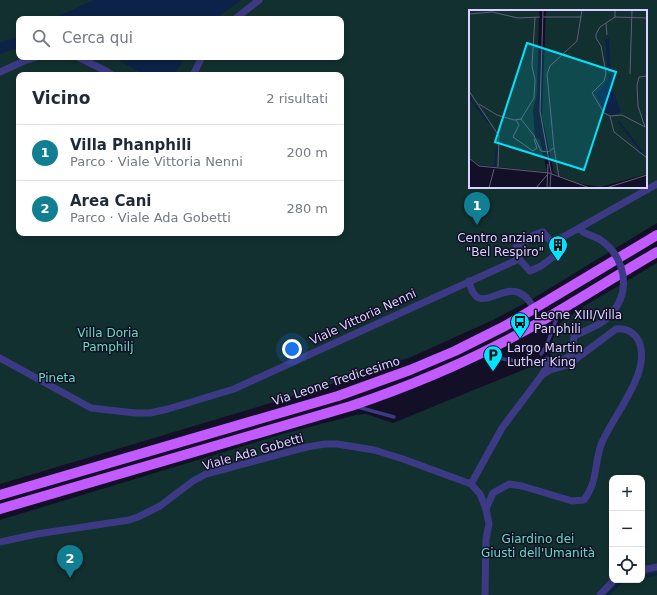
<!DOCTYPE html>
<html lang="it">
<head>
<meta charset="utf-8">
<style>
	body { margin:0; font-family:"DejaVu Sans",sans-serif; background:#f6f6f7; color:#1f2937 }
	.controls { position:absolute; right:12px; bottom:12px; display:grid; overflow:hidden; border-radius:8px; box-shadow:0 2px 6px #0003 }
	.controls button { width:36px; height:36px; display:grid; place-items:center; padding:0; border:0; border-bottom:1px solid #e0e1e3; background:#fff; color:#1f2937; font:20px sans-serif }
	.you { position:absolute; left:292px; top:349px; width:14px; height:14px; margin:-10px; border:3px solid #fff; border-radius:50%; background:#1a73e8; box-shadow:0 0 0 6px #1a73e833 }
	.badge { display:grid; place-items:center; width:26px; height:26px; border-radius:50%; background:#117e91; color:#fff; font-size:13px; font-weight:700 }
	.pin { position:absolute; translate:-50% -33px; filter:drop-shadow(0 1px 2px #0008) }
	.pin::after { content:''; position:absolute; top:21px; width:14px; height:12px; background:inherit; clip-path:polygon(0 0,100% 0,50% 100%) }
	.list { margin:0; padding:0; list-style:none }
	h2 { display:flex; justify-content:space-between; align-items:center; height:52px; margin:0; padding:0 16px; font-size:17px }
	h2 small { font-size:13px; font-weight:400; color:#747a83 }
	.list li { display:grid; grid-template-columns:26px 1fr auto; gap:12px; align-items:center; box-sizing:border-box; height:56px; padding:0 16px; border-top:1px solid #e0e1e3 }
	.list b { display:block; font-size:15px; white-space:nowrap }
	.list p { margin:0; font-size:13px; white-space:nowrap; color:#747a83 }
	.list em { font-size:13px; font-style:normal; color:#747a83 }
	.icon { flex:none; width:22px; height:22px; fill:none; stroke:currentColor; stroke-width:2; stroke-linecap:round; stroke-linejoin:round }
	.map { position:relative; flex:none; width:657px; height:595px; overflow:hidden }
	.search { position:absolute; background:#fff; box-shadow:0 2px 6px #0003; left:16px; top:16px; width:328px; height:44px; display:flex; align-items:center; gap:10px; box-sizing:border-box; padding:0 14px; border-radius:8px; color:#747a83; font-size:15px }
	.panel { position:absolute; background:#fff; box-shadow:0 2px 6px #0003; left:16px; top:72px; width:328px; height:164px; border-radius:8px }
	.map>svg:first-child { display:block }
	.green { fill:#12302f; fill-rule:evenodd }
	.water { fill:#0c2248 }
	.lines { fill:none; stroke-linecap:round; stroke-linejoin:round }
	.stream { stroke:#0c2248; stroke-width:2.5 }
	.lane { stroke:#3d3a85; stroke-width:3.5 }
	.street { stroke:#3d3a85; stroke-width:7 }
	.primary { stroke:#c25bff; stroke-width:10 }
	.street-bridge { stroke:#3d3a85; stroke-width:7 }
	.labels { text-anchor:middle; stroke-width:3; stroke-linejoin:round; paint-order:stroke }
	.poi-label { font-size:12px; fill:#d9d4ff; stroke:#130f26; text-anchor:start }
	.street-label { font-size:12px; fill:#d9d4ff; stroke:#130f26 }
	.park-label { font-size:12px; fill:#5fe0c0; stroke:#130f26 }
	.inset-river { fill:none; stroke:#0c2248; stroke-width:2 }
	.inset-road { fill:none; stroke:#625e7d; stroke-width:1 }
	.view { fill:#00e5ff; fill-opacity:0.15; stroke:#00e5ff; stroke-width:2 }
	.inset-edge { fill:none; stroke:#d9d4ff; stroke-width:2 }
</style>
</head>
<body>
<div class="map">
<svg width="657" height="595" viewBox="0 0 657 595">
	<rect width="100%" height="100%" fill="#130f26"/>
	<g class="green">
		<path d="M0 0H657V223L529 301 493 320 411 357 311 391 0 484ZM470 11H646V187H470ZM19 19H341V57H19ZM19 75H341V233H19Z"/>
		<path d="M657 263V595H0V520L286 433 356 415 366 414 393 423 550 359 552 342 556 330 561 322 586 305ZM612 478H642V580H612Z"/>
	</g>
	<g class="water">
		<polygon points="94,0 241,0 215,19 52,19"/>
		<polygon points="19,36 19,47 0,54 0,43"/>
		<polygon points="113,57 184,57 179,67 174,75 145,75"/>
	</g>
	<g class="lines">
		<g class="stream">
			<polyline points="642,577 657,574"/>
			<polyline points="608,595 621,582 629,580"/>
		</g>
		<g class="lane">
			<path d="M541 354C547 349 554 324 558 315"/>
			<polyline points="482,356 524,362"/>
			<polyline points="358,407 394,417"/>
		</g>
		<g class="street">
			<polyline points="235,19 259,0"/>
			<polyline points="78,57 106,71 112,75"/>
			<polyline points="0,72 24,61 37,57"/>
			<polyline points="193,75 202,57"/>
			<polyline points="579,228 657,184"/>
			<polyline points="519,259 530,271 541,266 556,255 557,252 552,243"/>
			<path d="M469 281C477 317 498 286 517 292 525 294 530 302 535 309"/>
			<path d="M0 358 91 408 135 413H150L168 409 234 389 519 259 516 247C524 239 532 235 543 232L552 243 579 228 583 232 599 239"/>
			<path d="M546 368 571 356 574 336C595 326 610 323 620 300"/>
			<polyline points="471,484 502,428 542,375 546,368 547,360"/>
			<path d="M486 509 493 493 509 484 522 486 572 501 584 500C598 481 594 465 601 445 611 417 656 369 637 338 632 331 624 328 616 329L568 365 550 370 542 375"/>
			<polyline points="0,542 37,534 129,520 138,517 160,506 193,481 206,474 307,447 325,444 337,444 374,450 403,459 471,484 480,494 486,509 489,524 486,539 485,595"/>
			<polyline points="642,570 657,567"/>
			<polyline points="600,595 614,580"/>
		</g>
		<g class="primary">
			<polyline points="0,495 338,396 410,370 455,351 505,326 657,235"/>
			<path d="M0 509 351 406C410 386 468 362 524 331 569 306 612 278 657 252"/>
		</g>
		<path class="street-bridge" d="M599 239C620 252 629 278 620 300"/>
	</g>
	<defs>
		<g id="building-pin" transform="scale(1)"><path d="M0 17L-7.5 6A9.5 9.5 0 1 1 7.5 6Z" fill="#00e5ff" stroke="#130f26"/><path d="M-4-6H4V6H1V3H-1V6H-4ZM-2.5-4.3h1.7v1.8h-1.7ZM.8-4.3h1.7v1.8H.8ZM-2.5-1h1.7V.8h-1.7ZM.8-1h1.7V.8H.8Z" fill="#111"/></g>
		<g id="bus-pin" transform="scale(1)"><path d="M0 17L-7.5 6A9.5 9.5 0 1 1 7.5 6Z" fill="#00e5ff" stroke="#130f26"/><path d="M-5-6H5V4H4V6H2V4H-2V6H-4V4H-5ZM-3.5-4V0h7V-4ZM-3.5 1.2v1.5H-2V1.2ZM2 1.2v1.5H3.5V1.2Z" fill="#111"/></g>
		<g id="parking-pin" transform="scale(1)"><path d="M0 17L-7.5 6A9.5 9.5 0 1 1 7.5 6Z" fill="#00e5ff" stroke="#130f26"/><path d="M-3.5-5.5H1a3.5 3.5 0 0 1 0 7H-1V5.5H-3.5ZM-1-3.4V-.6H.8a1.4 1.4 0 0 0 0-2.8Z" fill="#111"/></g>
	</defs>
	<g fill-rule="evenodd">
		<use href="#building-pin" x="558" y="245"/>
		<use href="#bus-pin" x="520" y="322"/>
		<use href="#parking-pin" x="493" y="355"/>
	</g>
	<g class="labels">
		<g class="poi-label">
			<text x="544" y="242" text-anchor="end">Centro anziani<tspan x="544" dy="14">"Bel Respiro"</tspan></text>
			<text x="534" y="319">Leone XIII/Villa<tspan x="534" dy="14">Panphili</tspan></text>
			<text x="507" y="352">Largo Martin<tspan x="507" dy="14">Luther King</tspan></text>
		</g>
		<g class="street-label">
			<text transform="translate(363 317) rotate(-25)" y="4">Viale Vittoria Nenni</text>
			<text transform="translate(336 381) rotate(-18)" y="4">Via Leone Tredicesimo</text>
			<text transform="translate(253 452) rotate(-16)" y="4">Viale Ada Gobetti</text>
		</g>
		<g class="park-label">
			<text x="108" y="337">Villa Doria<tspan x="108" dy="14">Pamphilj</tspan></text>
			<text x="57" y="382">Pineta</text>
			<text x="538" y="543">Giardino dei<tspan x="538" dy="14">Giusti dell'Umanità</tspan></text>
		</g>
	</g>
	<g transform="translate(469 10)">
		<rect width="178" height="178" fill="#130f26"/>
		<path d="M0 0H70L68 84 64 100 66 127 71 130 78 162 10 155 0 147ZM77 0H178V164L131 177 107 173 85 163 73 106Z" fill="#12302f"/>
		<path d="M140 28 143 79 152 102 142 105 136 101 127 84 139 70 137 33 135 30Z" fill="#0c2248"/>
		<path class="inset-river" d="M2 85V90L20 113M149 111 173 142M26 156 28 137"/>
		<path class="inset-road" d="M74 0 71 101 82 162 81 178M0 4 23 2 49 8 71 7M74 7H112M145 7 178 8M137 13 138 25M161 64 163 0M0 81 30 126 29 157M10 94 28 105 45 110 52 109M141 106 135 103 123 83 135 71 137 63 132 36 127 28V24L131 17 146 7V0M141 106 153 105 176 117 169 96 168 75 170 67 178 66M141 106 145 122 178 148M52 109 65 88 66 70 63 56 66 7M52 109 66 127M47 110 50 115 44 127 64 141 68 138 65 129M65 126 72 141 79 142 85 138 78 64 81 56 108 31 113 0M85 138 90 167M0 148 10 156 80 163 121 178M20 178 25 159M67 178 78 165M78 178 79 154M137 178 178 165"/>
		<path class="view" d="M58 33 147 62 115 160 26 132Z"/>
		<rect width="178" height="178" class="inset-edge"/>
	</g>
</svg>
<div class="controls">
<button>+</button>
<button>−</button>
<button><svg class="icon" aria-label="locate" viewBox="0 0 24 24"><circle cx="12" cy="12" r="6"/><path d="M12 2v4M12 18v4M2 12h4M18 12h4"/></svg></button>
</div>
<div class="you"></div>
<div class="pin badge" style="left:477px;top:225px">1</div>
<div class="pin badge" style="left:70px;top:578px">2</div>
<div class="search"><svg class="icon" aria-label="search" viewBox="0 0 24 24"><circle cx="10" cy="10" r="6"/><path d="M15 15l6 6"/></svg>Cerca qui</div>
<section class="panel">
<h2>Vicino<small>2 risultati</small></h2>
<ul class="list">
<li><span class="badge">1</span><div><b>Villa Phanphili</b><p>Parco · Viale Vittoria Nenni</p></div><em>200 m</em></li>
<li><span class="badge">2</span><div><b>Area Cani</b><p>Parco · Viale Ada Gobetti</p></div><em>280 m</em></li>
</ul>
</section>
</div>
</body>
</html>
